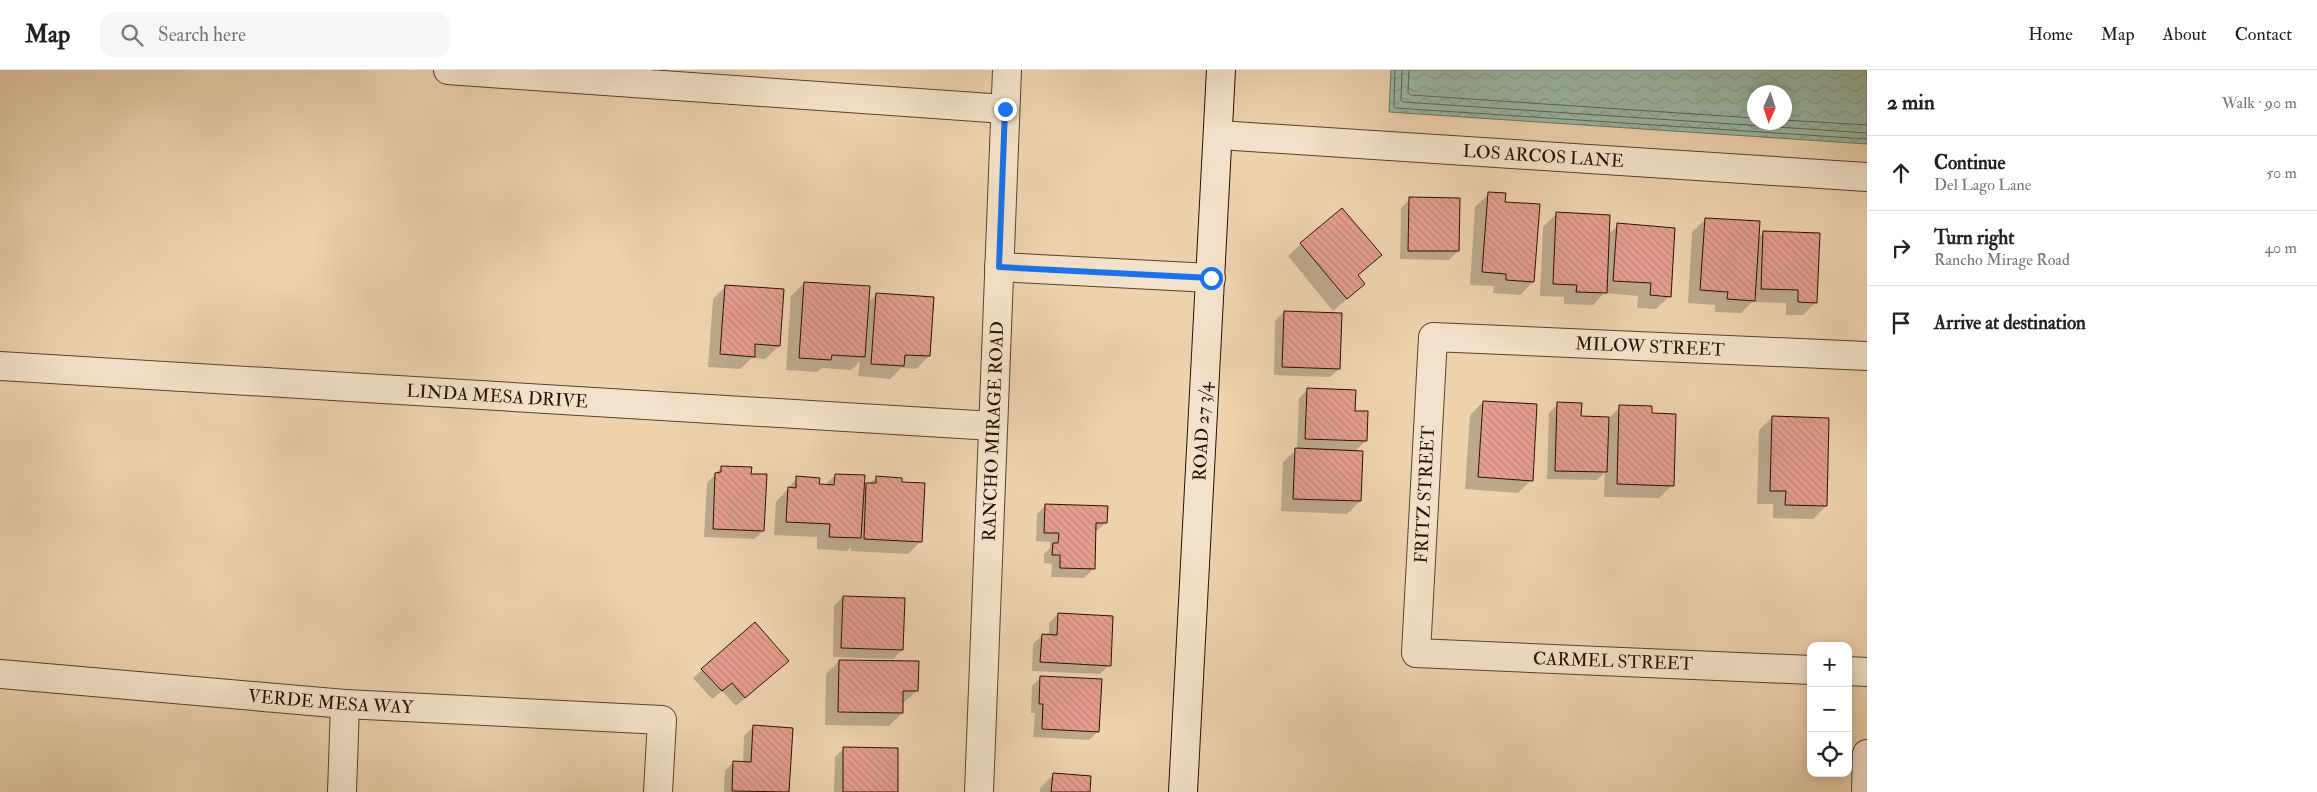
<!DOCTYPE html>
<html lang="en">
<head>
<meta charset="utf-8">
<style>
	body { margin:0; font-family:"IM FELL Double Pica",serif; background:#f6f6f6; color:#202124 }
	.controls { position:absolute; right:15px; bottom:15px; display:grid; overflow:hidden; border-radius:10px; box-shadow:0 2px 12px #0003 }
	.controls button { width:45px; height:45px; display:grid; place-items:center; padding:0; border:0; border-bottom:1px solid #e0e0e0; background:#fff; color:#202124; font:25px sans-serif }
	.compass { position:absolute; left:1747px; top:15px; width:45px; height:45px; border-radius:50%; background:#fff; box-shadow:0 2px 12px #0003; rotate:183deg }
	.stop { position:absolute; width:15px; height:15px; margin:-11px; border:4px solid #1a73e8; border-radius:50%; background:#fff }
	.stop.end { background:#1a73e8; border-color:#fff; box-shadow:0 1px 5px #0008 }
	.list { margin:0; padding:0; list-style:none }
	h2 { display:flex; justify-content:space-between; align-items:center; height:65px; margin:0; padding:0 20px; font-size:21px }
	h2 small { font-size:16px; font-weight:400; color:#757577 }
	.list li { display:grid; grid-template-columns:32px 1fr auto; gap:15px; align-items:center; box-sizing:border-box; height:75px; padding:0 20px; border-top:1px solid #e0e0e0 }
	.list b { display:block; font-size:19px; white-space:nowrap }
	.list p { margin:0; font-size:16px; white-space:nowrap; color:#757577 }
	.list em { font-size:16px; font-style:normal; color:#757577 }
	.icon { flex:none; width:28px; height:28px; fill:none; stroke:currentColor; stroke-width:2; stroke-linecap:round; stroke-linejoin:round }
	.map { position:relative; flex:none; width:1867px; height:722px; overflow:hidden }
	header { display:flex; align-items:center; gap:30px; box-sizing:border-box; height:70px; padding:0 25px; background:#fff; border-bottom:1px solid #e0e0e0 }
	header strong { font-size:24px }
	nav { display:flex; gap:28px; margin-inline-start:auto; font-size:18px }
	.search { width:350px; height:45px; background:#f6f6f6; display:flex; align-items:center; gap:12px; box-sizing:border-box; padding:0 18px; border-radius:15px; color:#757577; font-size:19px }
	main { display:flex }
	aside { flex:1; background:#fff }
	.map>svg:first-child { display:block }
	.water { fill:url(#water-waves); stroke:#6d7562; fill-rule:evenodd }
	.shadow { fill:#0003 }
	.lines { fill:none; stroke-linecap:round; stroke-linejoin:round }
	.shore { stroke:#626452; stroke-width:1 }
	.building { fill:url(#building-back-hatch); stroke:#2a1000 }
	.street-casing { stroke:#5b402c; stroke-width:30 }
	.secondary-casing { stroke:#2a1000; stroke-width:30 }
	.street { stroke:#f3e2ca; stroke-width:28 }
	.secondary { stroke:#f3e2ca; stroke-width:28 }
	.route { stroke:#1a73e8; stroke-width:6 }
	.labels { text-anchor:middle; stroke-width:5; stroke-linejoin:round; paint-order:stroke }
	.street-label { font-size:18px; fill:#2a1000; stroke:#f3e2ca }
</style>
</head>
<body>
<header>
<strong>Map</strong>
<div class="search"><svg class="icon" aria-label="search" viewBox="0 0 24 24"><circle cx="10" cy="10" r="6"/><path d="M15 15l6 6"/></svg>Search here</div>
<nav><a>Home</a><a>Map</a><a>About</a><a>Contact</a></nav>
</header>
<main>
<div class="map">
<svg width="1867" height="722" viewBox="0 0 1867 722">
	<defs>
		<pattern id="water-waves" width="16" height="10" patternUnits="userSpaceOnUse" patternTransform="scale(1.25)"><rect width="16" height="10" fill="#9ab8a4"/><path d="M0 5q4-4 8 0t8 0" fill="none" stroke="#859d8b"/></pattern>
		<pattern id="building-back-hatch" width="6" height="6" patternUnits="userSpaceOnUse" patternTransform="scale(1.25)"><rect width="6" height="6" fill="#e49e8d"/><path d="M-1 5l2 2M0 0l6 6M5-1l2 2" fill="none" stroke="#c48778"/></pattern>
	</defs>
	<rect width="100%" height="100%" fill="#edd2ae"/>
	<filter id="stains"><feTurbulence type="fractalNoise" baseFrequency=".004" numOctaves="4"/><feColorMatrix values="0 0 0 0 .2 0 0 0 0 .09 0 0 0 0 .02 0 0 0 .5 -.17"/></filter>
	<radialGradient id="worn" r=".72"><stop offset=".6" stop-color="#630" stop-opacity="0"/><stop offset="1" stop-color="#630" stop-opacity=".3"/></radialGradient>
	<path class="water" d="M1391 0H1867V74L1389 42ZM1754 22H1784V52H1754Z"/>
	<g class="shadow">
		<polygon points="1489,124 1504,133 1533,212 1520,225 1493,223 1494,216 1470,215 1475,137"/>
		<polygon points="1410,129 1458,181 1449,190 1400,189 1401,138"/>
		<polygon points="1556,144 1608,165 1618,155 1670,226 1656,239 1637,238 1638,226 1604,223 1593,235 1564,234 1564,227 1540,226 1543,157"/>
		<polygon points="1706,149 1758,168 1764,162 1816,232 1803,245 1786,245 1786,233 1752,232 1741,243 1715,242 1715,235 1688,233 1692,162"/>
		<polygon points="1301,174 1380,185 1357,206 1363,214 1333,241 1288,186"/>
		<polygon points="804,213 867,234 876,225 929,286 916,299 901,298 890,309 858,306 860,291 851,300 822,298 817,302 786,300 791,226"/>
		<polygon points="726,216 779,276 765,289 752,288 740,299 708,297 713,229"/>
		<polygon points="1284,242 1339,299 1330,307 1274,305 1275,251"/>
		<polygon points="1308,319 1353,342 1366,371 1355,381 1360,431 1347,444 1281,441 1283,392 1297,379 1299,328"/>
		<polygon points="1483,332 1531,410 1518,423 1465,419 1470,345"/>
		<polygon points="1558,334 1580,347 1609,348 1620,337 1672,415 1659,428 1604,427 1605,402 1597,410 1547,409 1549,343"/>
		<polygon points="1772,347 1826,436 1813,449 1773,448 1773,434 1757,434 1759,360"/>
		<polygon points="722,397 750,405 763,461 754,469 704,467 707,413"/>
		<polygon points="835,405 863,418 876,408 901,413 921,471 908,484 851,481 851,477 847,481 817,479 817,467 774,465 776,432 797,408 825,415"/>
		<polygon points="1046,435 1106,453 1095,462 1093,499 1084,508 1051,507 1052,494 1044,493 1044,484 1050,478 1050,472 1036,471 1037,444"/>
		<polygon points="843,527 902,580 893,589 833,587 834,536"/>
		<polygon points="1058,544 1109,595 1100,604 1032,601 1033,574 1042,565 1049,566 1049,553"/>
		<polygon points="839,591 917,621 902,634 902,643 889,656 825,655 826,604"/>
		<polygon points="702,600 778,600 736,636 722,621 712,629 693,608"/>
		<polygon points="1041,607 1098,661 1089,670 1033,667 1035,643 1031,643 1032,616"/>
		<polygon points="753,657 791,659 788,722 724,722 725,701 734,692 743,693 744,666"/>
		<polygon points="844,678 896,722 834,722 835,687"/>
		<polygon points="1053,705 1089,722 1040,722 1040,718"/>
	</g>
	<g class="lines">
		<g class="shore">
			<polyline points="1395,0 1394,36 1396,38 1867,69"/>
			<polyline points="1402,0 1401,30 1403,32 1867,63"/>
			<polyline points="1409,0 1408,23 1411,25 1754,48"/>
			<polyline points="1784,50 1867,55"/>
		</g>
	</g>
	<g class="building">
		<polygon points="1488,122 1506,123 1505,132 1540,134 1534,212 1506,210 1506,204 1482,202"/>
		<polygon points="1409,127 1460,128 1459,181 1408,181"/>
		<polygon points="1342,138 1382,185 1358,205 1365,214 1347,229 1300,173"/>
		<polygon points="1556,142 1610,145 1607,223 1576,222 1577,215 1553,214"/>
		<polygon points="1705,148 1760,151 1755,231 1727,229 1728,222 1700,220"/>
		<polygon points="1617,153 1675,158 1671,227 1650,225 1651,213 1613,211"/>
		<polygon points="1763,161 1820,163 1817,233 1798,232 1798,220 1761,219"/>
		<polygon points="804,212 870,216 865,287 832,285 831,290 799,288"/>
		<polygon points="725,215 784,219 780,276 755,274 755,287 720,284"/>
		<polygon points="876,223 934,227 930,286 905,285 904,296 871,294"/>
		<polygon points="1284,241 1342,243 1340,299 1282,297"/>
		<polygon points="1307,318 1356,320 1355,341 1368,341 1367,371 1305,369"/>
		<polygon points="1483,331 1537,334 1533,411 1478,407"/>
		<polygon points="1557,332 1582,333 1581,346 1609,347 1607,402 1555,401"/>
		<polygon points="1619,335 1652,336 1652,343 1676,344 1674,416 1617,414"/>
		<polygon points="1772,346 1829,348 1827,436 1785,435 1786,421 1770,421"/>
		<polygon points="1295,378 1363,381 1361,431 1293,429"/>
		<polygon points="721,396 752,397 751,404 767,404 764,461 713,459 715,403 721,402"/>
		<polygon points="835,404 865,405 861,468 829,467 830,454 786,452 788,417 796,418 796,406 820,408 819,414 834,415"/>
		<polygon points="876,406 902,408 902,412 925,413 922,472 864,469 866,413 876,413"/>
		<polygon points="1045,434 1108,436 1107,453 1096,453 1095,499 1060,498 1060,485 1052,485 1053,473 1058,473 1059,463 1044,463"/>
		<polygon points="843,526 905,528 903,580 841,578"/>
		<polygon points="1058,543 1113,546 1111,596 1040,592 1042,564 1057,565"/>
		<polygon points="755,552 789,591 745,628 732,613 722,621 701,599"/>
		<polygon points="839,590 919,591 918,621 903,621 903,643 838,642"/>
		<polygon points="1040,606 1102,609 1099,662 1042,659 1043,634 1039,634"/>
		<polygon points="753,655 793,658 789,722 732,721 733,691 751,692"/>
		<polygon points="843,677 898,678 898,722 843,722"/>
		<polygon points="1053,703 1091,706 1090,722 1051,722"/>
	</g>
	<g class="lines">
		<g class="street-casing">
			<g id="street">
				<polyline points="448,0 1005,39"/>
				<path id="s1" d="M1219 65 1867 107"/>
				<polyline points="999,197 1211,208"/>
				<path id="s2" d="M0 296 993 356"/>
				<path id="s3" d="M1811 600 1416 583 1433 267 1867 286"/>
				<polyline points="1848,601 1867,602"/>
				<path id="s4" d="M0 604 345 634 662 650 658 722"/>
				<polyline points="342,722 345,634"/>
				<path id="s5" d="M979 722 1007 0"/>
				<polyline points="1866,722 1867,684"/>
			</g>
		</g>
		<g class="secondary-casing">
			<g id="secondary">
				<path id="s6" d="M1183 722 1221 0"/>
			</g>
		</g>
		<use href="#street" class="street"/>
		<use href="#secondary" class="secondary"/>
	</g>
	<g class="lines">
		<polyline class="route" points="1005,39 999,197 1211,208"/>
	</g>
	<g class="labels">
		<g class="street-label">
			<text dy="6" stroke="none"><textPath href="#s1" startOffset="325">LOS ARCOS LANE</textPath></text>
			<text dy="6" stroke="none"><textPath href="#s3" startOffset="929">MILOW STREET</textPath></text>
			<text dy="6" stroke="none"><textPath href="#s2" startOffset="498">LINDA MESA DRIVE</textPath></text>
			<text dy="6" stroke="none"><textPath href="#s5" startOffset="361">RANCHO MIRAGE ROAD</textPath></text>
			<text dy="6" stroke="none"><textPath href="#s6" startOffset="361">ROAD 27 3/4</textPath></text>
			<text dy="6" stroke="none"><textPath href="#s3" startOffset="554">FRITZ STREET</textPath></text>
			<text transform="translate(1613 591) rotate(2)" y="6">CARMEL STREET</text>
			<text dy="6" stroke="none"><textPath href="#s4" startOffset="332">VERDE MESA WAY</textPath></text>
		</g>
	</g>
	<rect width="100%" height="100%" filter="url(#stains)"/>
	<rect width="100%" height="100%" fill="url(#worn)"/>
</svg>
<div class="controls">
<button>+</button>
<button>−</button>
<button><svg class="icon" aria-label="locate" viewBox="0 0 24 24"><circle cx="12" cy="12" r="6"/><path d="M12 2v4M12 18v4M2 12h4M18 12h4"/></svg></button>
</div>
<svg class="compass" viewBox="-18 -18 36 36"><path d="M0-13l5 13h-10z" fill="#e53935"/><path d="M0 13l5-13h-10z" fill="#757577"/></svg>
<div class="stop" style="left:1211px;top:208px"></div>
<div class="stop end" style="left:1005px;top:39px"></div>
</div>
<aside>
<h2>2 min<small>Walk · 90 m</small></h2>
<ul class="list">
<li><svg class="icon" aria-label="ahead" viewBox="0 0 24 24"><path d="M12 20V5M6 11l6-6 6 6"/></svg><div><b>Continue</b><p>Del Lago Lane</p></div><em>50 m</em></li>
<li><svg class="icon" aria-label="right" viewBox="0 0 24 24"><path d="M7 20v-9h11M14 6l5 5-5 5"/></svg><div><b>Turn right</b><p>Rancho Mirage Road</p></div><em>40 m</em></li>
<li><svg class="icon" aria-label="arrive" viewBox="0 0 24 24"><path d="M6 21V4h12l-3 4 3 4H6"/></svg><div><b>Arrive at destination</b></div></li>
</ul>
</aside>
</main>
</body>
</html>
